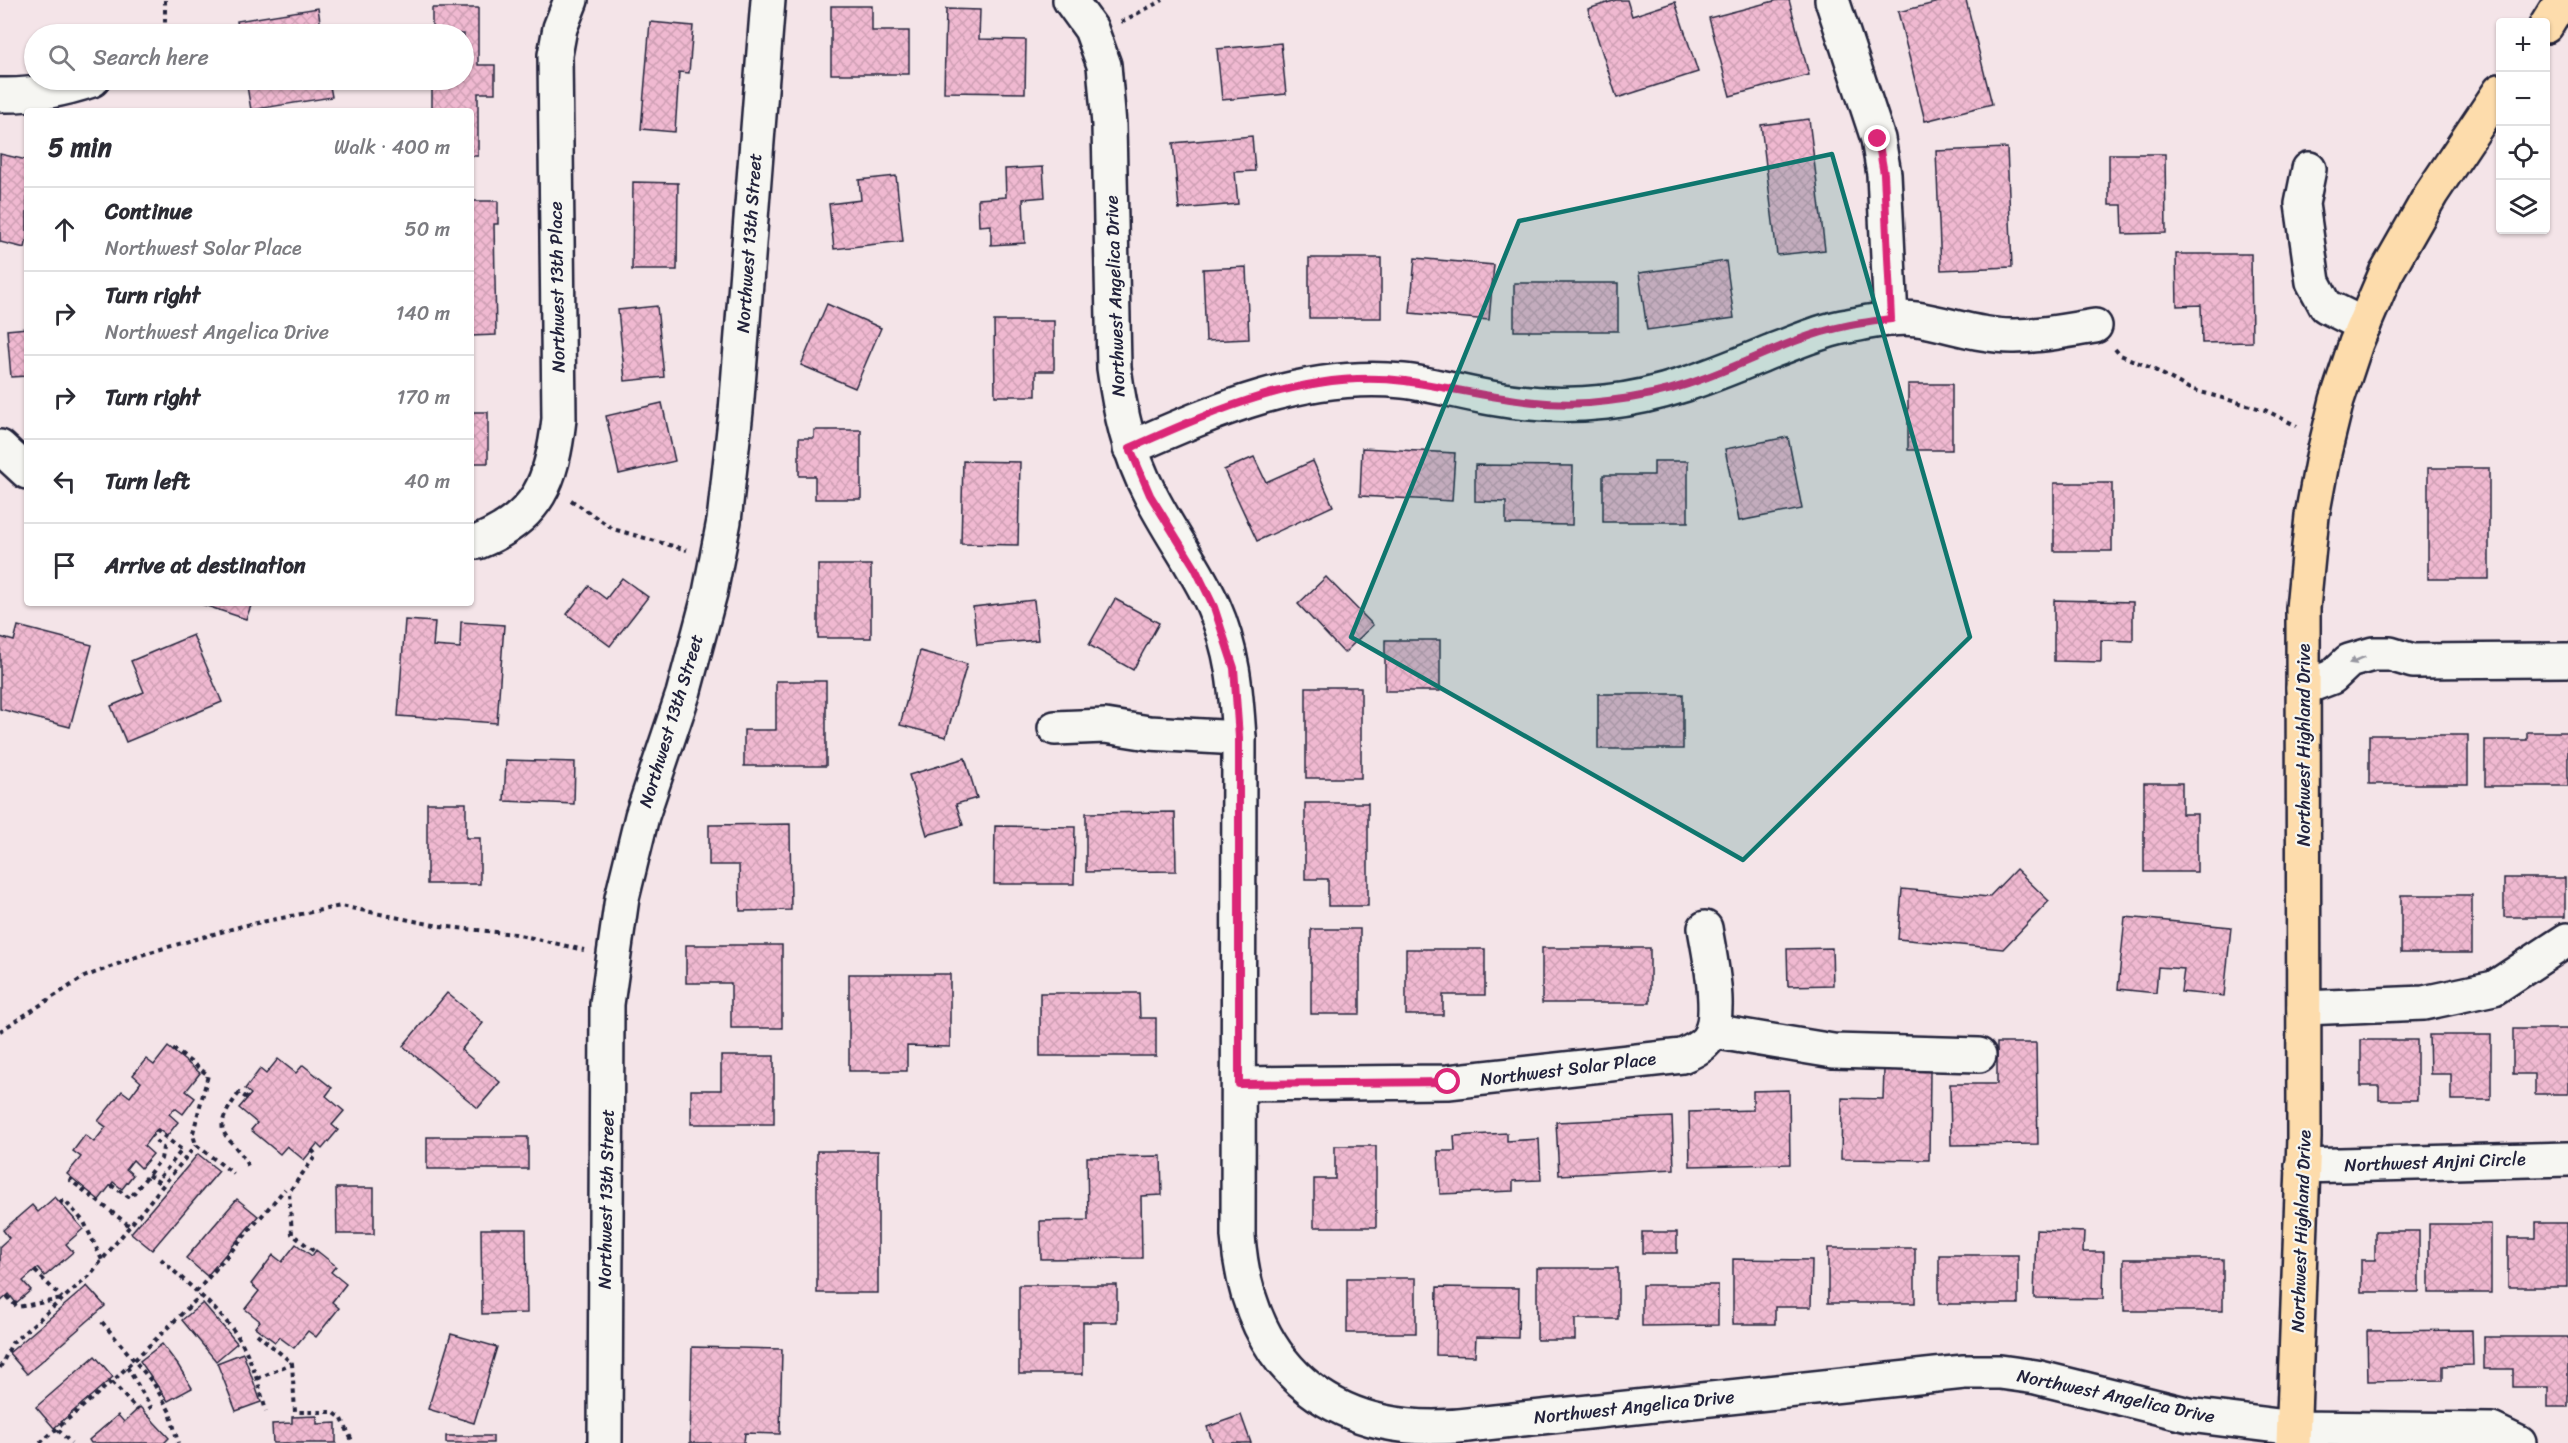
<!DOCTYPE html>
<html lang="en">
<head>
<meta charset="utf-8">
<style>
	body { margin:0; font-family:Sriracha,sans-serif; background:#f2f2f3; color:#2b2b33 }
	.controls { position:absolute; right:18px; top:18px; display:grid; overflow:hidden; border-radius:6px; box-shadow:0 2px 4px #0004 }
	.controls button { width:54px; height:54px; display:grid; place-items:center; padding:0; border:0; border-bottom:2px solid #e1e1e2; background:#fff; color:#2b2b33; font:30px sans-serif }
	.stop { position:absolute; width:18px; height:18px; margin:-14px; border:4px solid #db2777; border-radius:50%; background:#fff }
	.stop.end { background:#db2777; border-color:#fff; box-shadow:0 2px 6px #0008 }
	.list { margin:0; padding:0; list-style:none }
	h2 { display:flex; justify-content:space-between; align-items:center; height:78px; margin:0; padding:0 24px; font-size:26px }
	h2 small { font-size:20px; font-weight:400; color:#7c7c81 }
	.list li { display:grid; grid-template-columns:39px 1fr auto; gap:18px; align-items:center; box-sizing:border-box; height:84px; padding:0 24px; border-top:2px solid #e1e1e2 }
	.list b { display:block; font-size:22px; white-space:nowrap }
	.list p { margin:0; font-size:20px; white-space:nowrap; color:#7c7c81 }
	.list em { font-size:20px; font-style:normal; color:#7c7c81 }
	.icon { flex:none; width:33px; height:33px; fill:none; stroke:currentColor; stroke-width:2; stroke-linecap:round; stroke-linejoin:round }
	.map { position:relative; flex:none; width:2568px; height:1443px; overflow:hidden }
	.search { position:absolute; background:#fff; box-shadow:0 2px 4px #0004; left:24px; top:24px; width:450px; height:66px; display:flex; align-items:center; gap:15px; box-sizing:border-box; padding:0 21px; border-radius:33px; color:#7c7c81; font-size:22px }
	.panel { position:absolute; background:#fff; box-shadow:0 2px 4px #0004; left:24px; top:108px; width:450px; height:498px; border-radius:6px }
	.map>svg:first-child { display:block }
	.building { fill:url(#building-cross-hatch); stroke:#22223b; stroke-width:1.5 }
	.lines { fill:none; stroke-linecap:round; stroke-linejoin:round }
	.minor-casing { stroke:#22223b; stroke-width:38 }
	.major-casing { stroke:#22223b; stroke-width:38 }
	.path { stroke:#22223b; stroke-width:4; stroke-dasharray:4.5 4.5; stroke-linecap:butt }
	.minor { stroke:#f6f6f2; stroke-width:33 }
	.major { stroke:#fddcac; stroke-width:33 }
	.oneway { fill:#9797a0 }
	.route { stroke:#db2777; stroke-width:8 }
	.marked { fill:#0f766e; fill-opacity:0.2; stroke:#0f766e; stroke-width:4.5; stroke-linejoin:round }
	.labels { text-anchor:middle; stroke-width:4.5; stroke-linejoin:round; paint-order:stroke }
	.street-label { font-size:18px; fill:#22223b; stroke:#f6f6f2 }
</style>
</head>
<body>
<div class="map">
<svg width="2568" height="1443" viewBox="0 0 2568 1443">
	<defs>
		<pattern id="building-cross-hatch" width="8" height="8" patternUnits="userSpaceOnUse" patternTransform="scale(1.5)"><rect width="8" height="8" fill="#f0b9d1"/><path d="M0 0l8 8M0 8l8-8" fill="none" stroke="#ce9fb4"/></pattern>
	</defs>
	<rect width="100%" height="100%" fill="#f4e4e8"/>
	<filter id="ink" filterUnits="userSpaceOnUse"><feTurbulence type="fractalNoise" baseFrequency=".0167" numOctaves="2"/><feDisplacementMap in="SourceGraphic" scale="12" xChannelSelector="R" yChannelSelector="G"/><feConvolveMatrix kernelMatrix="1 2 1 2 8 2 1 2 1" color-interpolation-filters="sRGB"/></filter>
	<g filter="url(#ink)">
		<g class="building">
			<polygon points="1616,0 1627,0 1632,16 1675,2 1698,72 1617,98 1588,9"/>
			<polygon points="1778,0 1789,0 1809,75 1730,96 1709,18"/>
			<polygon points="1947,0 1966,0 1992,104 1925,121 1898,12"/>
			<polygon points="831,6 872,6 872,31 909,31 909,74 831,74"/>
			<polygon points="318,8 322,34 239,34 237,21"/>
			<polygon points="432,8 478,8 478,65 495,65 495,93 478,93 478,156 471,156 471,111 432,111 432,80 464,80 464,34 432,34"/>
			<polygon points="946,9 980,10 979,39 1026,40 1025,93 944,92"/>
			<polygon points="650,22 693,26 689,73 679,72 675,132 641,129"/>
			<polygon points="1281,43 1286,94 1222,100 1217,49"/>
			<polygon points="246,80 329,80 332,97 251,110"/>
			<polygon points="1809,119 1825,250 1777,255 1761,125"/>
			<polygon points="1252,136 1255,171 1235,172 1238,204 1179,209 1173,143"/>
			<polygon points="2007,148 2012,267 1941,270 1936,151"/>
			<polygon points="0,154 27,160 27,238 25,248 0,242"/>
			<polygon points="2109,154 2165,154 2166,233 2123,234 2122,205 2109,205"/>
			<polygon points="1043,167 1045,197 1023,199 1025,243 991,245 991,225 979,226 978,199 1006,197 1005,169"/>
			<polygon points="896,176 903,241 834,249 829,204 861,200 859,180"/>
			<polygon points="633,182 678,183 677,270 632,270"/>
			<polygon points="471,201 498,201 498,224 494,224 496,335 471,336"/>
			<polygon points="2176,254 2251,254 2252,342 2202,343 2201,305 2177,306"/>
			<rect x="1309" y="258" width="72" height="60"/>
			<polygon points="1415,258 1494,265 1489,320 1410,313"/>
			<polygon points="1726,261 1734,318 1647,330 1639,273"/>
			<polygon points="1246,267 1249,339 1206,341 1203,269"/>
			<rect x="1514" y="283" width="104" height="48"/>
			<polygon points="827,304 881,328 855,388 801,365"/>
			<polygon points="657,306 664,377 625,381 618,310"/>
			<polygon points="994,321 1054,321 1054,371 1036,371 1036,396 995,396"/>
			<polygon points="27,328 27,376 11,377 7,330"/>
			<rect x="1908" y="384" width="44" height="66"/>
			<polygon points="662,403 675,461 619,474 606,416"/>
			<rect x="471" y="412" width="17" height="51"/>
			<polygon points="814,430 861,430 861,499 815,499 815,476 799,476 799,438 814,438"/>
			<polygon points="1788,437 1802,509 1739,521 1725,449"/>
			<polygon points="1362,448 1455,453 1452,501 1360,496"/>
			<polygon points="1254,457 1266,482 1313,461 1333,506 1257,541 1224,470"/>
			<polygon points="963,461 1020,462 1018,545 961,544"/>
			<polygon points="1654,461 1688,461 1688,522 1603,522 1603,475 1654,475"/>
			<polygon points="1475,465 1573,466 1572,525 1506,524 1506,502 1475,501"/>
			<rect x="2428" y="468" width="61" height="111"/>
			<rect x="2054" y="483" width="58" height="68"/>
			<rect x="818" y="565" width="53" height="73"/>
			<polygon points="1326,577 1373,625 1344,653 1298,604"/>
			<polygon points="622,578 648,597 610,646 567,614 589,586 606,599"/>
			<polygon points="1115,599 1159,623 1133,670 1089,645"/>
			<polygon points="1034,600 1038,640 977,645 973,607"/>
			<polygon points="2054,600 2133,602 2133,641 2101,640 2101,662 2054,661"/>
			<polygon points="198,603 252,603 246,619"/>
			<polygon points="405,620 435,622 433,646 460,648 461,622 504,625 497,723 398,716"/>
			<polygon points="18,626 92,645 70,727 0,709 0,637 14,641"/>
			<polygon points="193,635 222,702 126,742 111,706 144,692 131,661"/>
			<rect x="1385" y="640" width="55" height="51"/>
			<polygon points="920,651 967,664 946,737 900,725"/>
			<polygon points="776,681 826,681 826,766 744,766 744,730 776,730"/>
			<rect x="1306" y="687" width="55" height="91"/>
			<rect x="1598" y="694" width="85" height="55"/>
			<polygon points="2527,732 2568,732 2568,786 2485,786 2485,740 2527,740"/>
			<rect x="2369" y="735" width="99" height="49"/>
			<polygon points="965,758 977,798 956,804 963,825 927,835 909,775"/>
			<polygon points="506,760 575,762 574,804 504,801"/>
			<polygon points="2144,783 2182,783 2182,814 2197,814 2197,872 2144,872"/>
			<polygon points="427,803 466,803 466,838 480,838 480,884 427,884"/>
			<polygon points="1305,803 1368,803 1368,906 1328,906 1328,879 1305,879"/>
			<polygon points="1175,812 1176,871 1086,872 1086,813"/>
			<polygon points="790,824 791,910 740,911 739,865 709,865 709,825"/>
			<polygon points="995,826 1075,827 1074,884 994,884"/>
			<polygon points="2016,869 2049,901 2003,949 1898,939 1902,889 1989,897"/>
			<rect x="2504" y="878" width="61" height="39"/>
			<rect x="2401" y="895" width="71" height="58"/>
			<polygon points="2125,917 2231,927 2224,996 2181,992 2184,969 2158,967 2156,993 2118,989"/>
			<rect x="1311" y="929" width="49" height="85"/>
			<polygon points="686,945 782,945 782,1028 731,1028 731,983 686,983"/>
			<rect x="1542" y="948" width="108" height="55"/>
			<polygon points="1832,948 1833,985 1788,986 1787,949"/>
			<polygon points="1406,949 1485,949 1485,995 1443,995 1443,1015 1406,1015"/>
			<polygon points="849,974 950,974 950,1047 907,1046 907,1071 849,1071"/>
			<polygon points="447,993 483,1023 461,1050 500,1082 478,1108 403,1046"/>
			<polygon points="1040,993 1139,993 1140,1018 1156,1018 1156,1056 1040,1056"/>
			<polygon points="2513,1029 2568,1029 2568,1094 2535,1094 2535,1074 2513,1074"/>
			<polygon points="2429,1035 2491,1035 2491,1100 2451,1100 2451,1074 2430,1074"/>
			<polygon points="2361,1040 2417,1040 2417,1100 2379,1100 2379,1086 2361,1086"/>
			<polygon points="1997,1043 2036,1043 2038,1144 1951,1145 1950,1084 1997,1084"/>
			<polygon points="168,1047 200,1073 186,1091 195,1098 183,1114 175,1108 169,1114 178,1122 167,1136 158,1129 156,1130 144,1146 153,1154 141,1168 133,1160 126,1169 133,1175 122,1189 113,1182 99,1200 67,1174 81,1157 73,1151 85,1135 94,1142 106,1127 98,1121 122,1091 130,1097 141,1082 133,1075 146,1059 154,1065"/>
			<polygon points="721,1056 774,1056 774,1124 691,1124 691,1090 721,1090"/>
			<polygon points="278,1059 296,1073 303,1065 332,1088 326,1096 344,1111 332,1125 338,1130 322,1149 317,1144 304,1160 287,1146 280,1154 251,1130 257,1123 239,1108 251,1094 245,1089 260,1069 266,1074"/>
			<polygon points="1884,1070 1930,1071 1929,1160 1841,1159 1842,1098 1883,1099"/>
			<polygon points="1789,1090 1790,1164 1690,1166 1689,1112 1753,1110 1753,1091"/>
			<polygon points="1672,1117 1674,1169 1559,1175 1556,1122"/>
			<polygon points="1507,1133 1507,1141 1539,1139 1541,1180 1513,1181 1513,1191 1440,1194 1438,1151 1455,1151 1454,1136"/>
			<rect x="427" y="1137" width="101" height="32"/>
			<polygon points="1335,1146 1376,1146 1376,1227 1314,1227 1314,1179 1335,1179"/>
			<rect x="817" y="1151" width="61" height="142"/>
			<polygon points="198,1154 219,1171 152,1250 131,1233"/>
			<polygon points="1161,1156 1162,1195 1141,1196 1142,1258 1041,1259 1040,1221 1088,1220 1087,1157"/>
			<polygon points="336,1188 374,1188 374,1234 337,1234"/>
			<polygon points="55,1197 83,1229 66,1244 73,1252 45,1276 38,1268 23,1281 31,1290 16,1303 9,1294 0,1302 0,1246 9,1238 3,1230 32,1205 38,1212"/>
			<polygon points="237,1199 258,1216 207,1276 186,1258"/>
			<polygon points="2536,1223 2567,1223 2567,1287 2508,1287 2508,1238 2536,1238"/>
			<rect x="2429" y="1224" width="62" height="69"/>
			<polygon points="481,1229 526,1229 527,1313 482,1314"/>
			<polygon points="2036,1230 2084,1232 2083,1252 2104,1252 2103,1299 2034,1298"/>
			<polygon points="2375,1231 2419,1231 2419,1292 2361,1292 2361,1260 2375,1260"/>
			<rect x="1642" y="1232" width="35" height="21"/>
			<polygon points="296,1244 312,1256 316,1250 336,1266 331,1272 346,1284 332,1302 339,1308 316,1337 308,1331 294,1348 279,1337 275,1342 255,1327 260,1321 245,1309 259,1291 251,1284 273,1255 282,1262"/>
			<rect x="1828" y="1248" width="87" height="55"/>
			<rect x="1939" y="1255" width="79" height="49"/>
			<polygon points="1733,1259 1812,1260 1811,1307 1775,1307 1775,1324 1733,1324"/>
			<rect x="2124" y="1259" width="99" height="52"/>
			<polygon points="1537,1268 1618,1268 1618,1319 1575,1319 1575,1340 1537,1340"/>
			<rect x="1347" y="1278" width="69" height="55"/>
			<polygon points="1019,1285 1117,1285 1117,1322 1083,1322 1083,1374 1019,1374"/>
			<polygon points="1642,1285 1718,1285 1718,1325 1642,1326"/>
			<polygon points="87,1286 105,1306 27,1374 9,1353"/>
			<polygon points="1437,1287 1519,1288 1518,1338 1476,1337 1475,1356 1436,1355"/>
			<polygon points="203,1303 237,1343 216,1361 182,1320"/>
			<polygon points="2472,1330 2473,1365 2443,1366 2443,1380 2368,1381 2367,1331"/>
			<polygon points="451,1334 497,1347 474,1423 428,1409"/>
			<polygon points="2484,1337 2568,1337 2568,1407 2548,1407 2548,1387 2513,1387 2513,1369 2484,1369"/>
			<polygon points="162,1344 178,1365 192,1388 168,1401 140,1361"/>
			<polygon points="692,1347 782,1349 780,1434 745,1433 744,1443 690,1443"/>
			<polygon points="243,1353 261,1402 236,1411 217,1363"/>
			<polygon points="95,1356 113,1377 54,1428 36,1407"/>
			<polygon points="140,1407 169,1438 164,1443 91,1443 89,1440 118,1415 124,1422"/>
			<polygon points="1241,1415 1251,1443 1213,1443 1207,1427"/>
			<polygon points="317,1416 317,1424 336,1423 336,1443 273,1443 272,1424 292,1423 292,1417"/>
			<rect x="446" y="1436" width="47" height="7"/>
		</g>
		<g class="lines">
			<g class="minor-casing">
				<g id="minor">
					<path d="M1070 0 1091 29 1104 65 1109 125 1114 368C1120 412 1129 454 1150 494 1169 532 1195 566 1213 605 1233 650 1236 690 1239 738L1238 1236C1248 1373 1340 1443 1476 1424L1964 1372H2000L2036 1377 2189 1415 2293 1428 2492 1430 2519 1443"/>
					<polyline points="1832,0 1878,139 1884,174 1891,319"/>
					<path d="M0 95C31 96 62 90 92 80"/>
					<polyline points="2309,169 2302,204 2313,282 2326,306 2364,325"/>
					<polyline points="0,447 27,472"/>
					<path d="M1130 448C1216 410 1306 371 1403 381 1432 384 1462 393 1491 398 1528 405 1569 406 1606 402 1665 396 1718 373 1772 351 1797 342 1822 330 1848 326 1870 322 1895 316 1917 319 1949 324 1983 337 2015 336 2041 336 2069 330 2095 326"/>
					<path d="M478 542C539 517 552 481 559 419L555 55 560 28 571 0"/>
					<polyline points="2303,688 2332,677 2349,661 2373,654 2390,654 2413,661 2568,660"/>
					<polyline points="1055,728 1105,726 1149,733 1239,738"/>
					<polyline points="2304,1008 2424,1003 2494,988 2567,940"/>
					<polyline points="1712,1031 1833,1051 1979,1055"/>
					<path d="M1239 1084 1448 1082 1682 1056C1691 1052 1700 1048 1706 1041 1725 1020 1709 954 1705 928"/>
					<polyline points="2302,1166 2568,1159"/>
					<polyline points="605,1443 607,1004 622,898 642,816 683,694 710,593 724,521 736,411 768,0"/>
				</g>
			</g>
			<g class="major-casing">
				<g id="major">
					<polyline points="2546,26 2562,0"/>
					<polyline points="2293,1443 2304,1138 2303,608 2312,516 2323,457 2337,400 2356,343 2386,273 2431,194 2500,91"/>
				</g>
			</g>
			<g class="path">
				<polyline points="165,0 165,34"/>
				<polyline points="1121,22 1163,0"/>
				<polyline points="2115,349 2120,355 2149,367 2190,389 2265,410 2297,426"/>
				<polyline points="571,500 613,529 687,550"/>
				<polyline points="0,1031 84,977 147,953 242,926 341,906 439,926 515,934 584,950"/>
				<polyline points="174,1052 175,1050 208,1075 193,1133 194,1138 196,1145 234,1174"/>
				<path d="M247 1098 239 1093C205 1139 231 1130 249 1168"/>
				<polyline points="156,1130 182,1150 157,1181"/>
				<polyline points="312,1150 316,1155 289,1192 292,1234 315,1252"/>
				<polyline points="148,1175 163,1185"/>
				<polyline points="72,1178 70,1180 130,1226"/>
				<polyline points="111,1185 130,1198 161,1159 163,1148 152,1136"/>
				<polyline points="60,1203 64,1200 84,1222 102,1260"/>
				<path d="M161 1259C185 1282 223 1312 240 1340 253 1362 259 1386 266 1411"/>
				<polyline points="35,1271 62,1298"/>
				<polyline points="196,1292 285,1189"/>
				<polyline points="7,1296 17,1307 62,1299"/>
				<polyline points="102,1322 154,1384 170,1412 178,1443"/>
				<polyline points="257,1334 292,1363 295,1412 333,1412 342,1419 353,1443"/>
				<polyline points="127,1367 151,1407 145,1412"/>
				<polyline points="0,1368 12,1343 89,1276 196,1145"/>
				<polyline points="257,1379 292,1363"/>
				<polyline points="112,1382 137,1410"/>
				<polyline points="58,1430 71,1443"/>
				<polyline points="40,1443 116,1378 200,1296"/>
			</g>
			<use href="#minor" class="minor"/>
			<use href="#major" class="major"/>
		</g>
		<defs><path id="oneway-solid" d="M-6-.8H1V-3.2L6.5 0L1 3.2V.8H-6Z" transform="scale(1.5)"/></defs>
		<use class="oneway" href="#oneway-solid" transform="translate(2357 660) rotate(158)"/>
	</g>
	<g class="lines" filter="url(#ink)">
		<path class="route" d="M1448 1082 1239 1084V738L1234 668 1214 607 1195 568 1150 495 1130 448C1215 410 1310 368 1405 381 1474 391 1537 411 1608 401 1635 398 1662 393 1688 384 1741 367 1791 337 1846 326 1860 323 1876 321 1891 319L1884 174 1878 139"/>
	</g>
	<path class="marked" d="M1832 154 1970 637 1743 860 1351 637 1519 221Z"/>
	<g class="labels">
		<g class="street-label">
			<text transform="translate(749 243) rotate(-86)" y="6">Northwest 13th Street</text>
			<text transform="translate(557 287) rotate(-91)" y="6">Northwest 13th Place</text>
			<text transform="translate(1115 296) rotate(-92)" y="6">Northwest Angelica Drive</text>
			<text transform="translate(671 721) rotate(-73)" y="6">Northwest 13th Street</text>
			<text transform="translate(2304 745) rotate(-90)" y="6">Northwest Highland Drive</text>
			<text transform="translate(1568 1069) rotate(-7)" y="6">Northwest Solar Place</text>
			<text transform="translate(2435 1162) rotate(-2)" y="6">Northwest Anjni Circle</text>
			<text transform="translate(606 1199) rotate(-89)" y="6">Northwest 13th Street</text>
			<text transform="translate(2301 1231) rotate(-88)" y="6">Northwest Highland Drive</text>
			<text transform="translate(2116 1396) rotate(12)" y="6">Northwest Angelica Drive</text>
			<text transform="translate(1634 1407) rotate(-6)" y="6">Northwest Angelica Drive</text>
		</g>
	</g>
</svg>
<div class="controls">
<button>+</button>
<button>−</button>
<button><svg class="icon" aria-label="locate" viewBox="0 0 24 24"><circle cx="12" cy="12" r="6"/><path d="M12 2v4M12 18v4M2 12h4M18 12h4"/></svg></button>
<button><svg class="icon" aria-label="layers" viewBox="0 0 24 24"><path d="M12 4l9 5-9 5-9-5zM3 14l9 5 9-5"/></svg></button>
</div>
<div class="stop" style="left:1448px;top:1082px"></div>
<div class="stop end" style="left:1878px;top:139px"></div>
<div class="search"><svg class="icon" aria-label="search" viewBox="0 0 24 24"><circle cx="10" cy="10" r="6"/><path d="M15 15l6 6"/></svg>Search here</div>
<section class="panel">
<h2>5 min<small>Walk · 400 m</small></h2>
<ul class="list">
<li><svg class="icon" aria-label="ahead" viewBox="0 0 24 24"><path d="M12 20V5M6 11l6-6 6 6"/></svg><div><b>Continue</b><p>Northwest Solar Place</p></div><em>50 m</em></li>
<li><svg class="icon" aria-label="right" viewBox="0 0 24 24"><path d="M7 20v-9h11M14 6l5 5-5 5"/></svg><div><b>Turn right</b><p>Northwest Angelica Drive</p></div><em>140 m</em></li>
<li><svg class="icon" aria-label="right" viewBox="0 0 24 24"><path d="M7 20v-9h11M14 6l5 5-5 5"/></svg><div><b>Turn right</b></div><em>170 m</em></li>
<li><svg class="icon" aria-label="left" viewBox="0 0 24 24"><path d="M17 20v-9H6M10 6l-5 5 5 5"/></svg><div><b>Turn left</b></div><em>40 m</em></li>
<li><svg class="icon" aria-label="arrive" viewBox="0 0 24 24"><path d="M6 21V4h12l-3 4 3 4H6"/></svg><div><b>Arrive at destination</b></div></li>
</ul>
</section>
</div>
</body>
</html>
